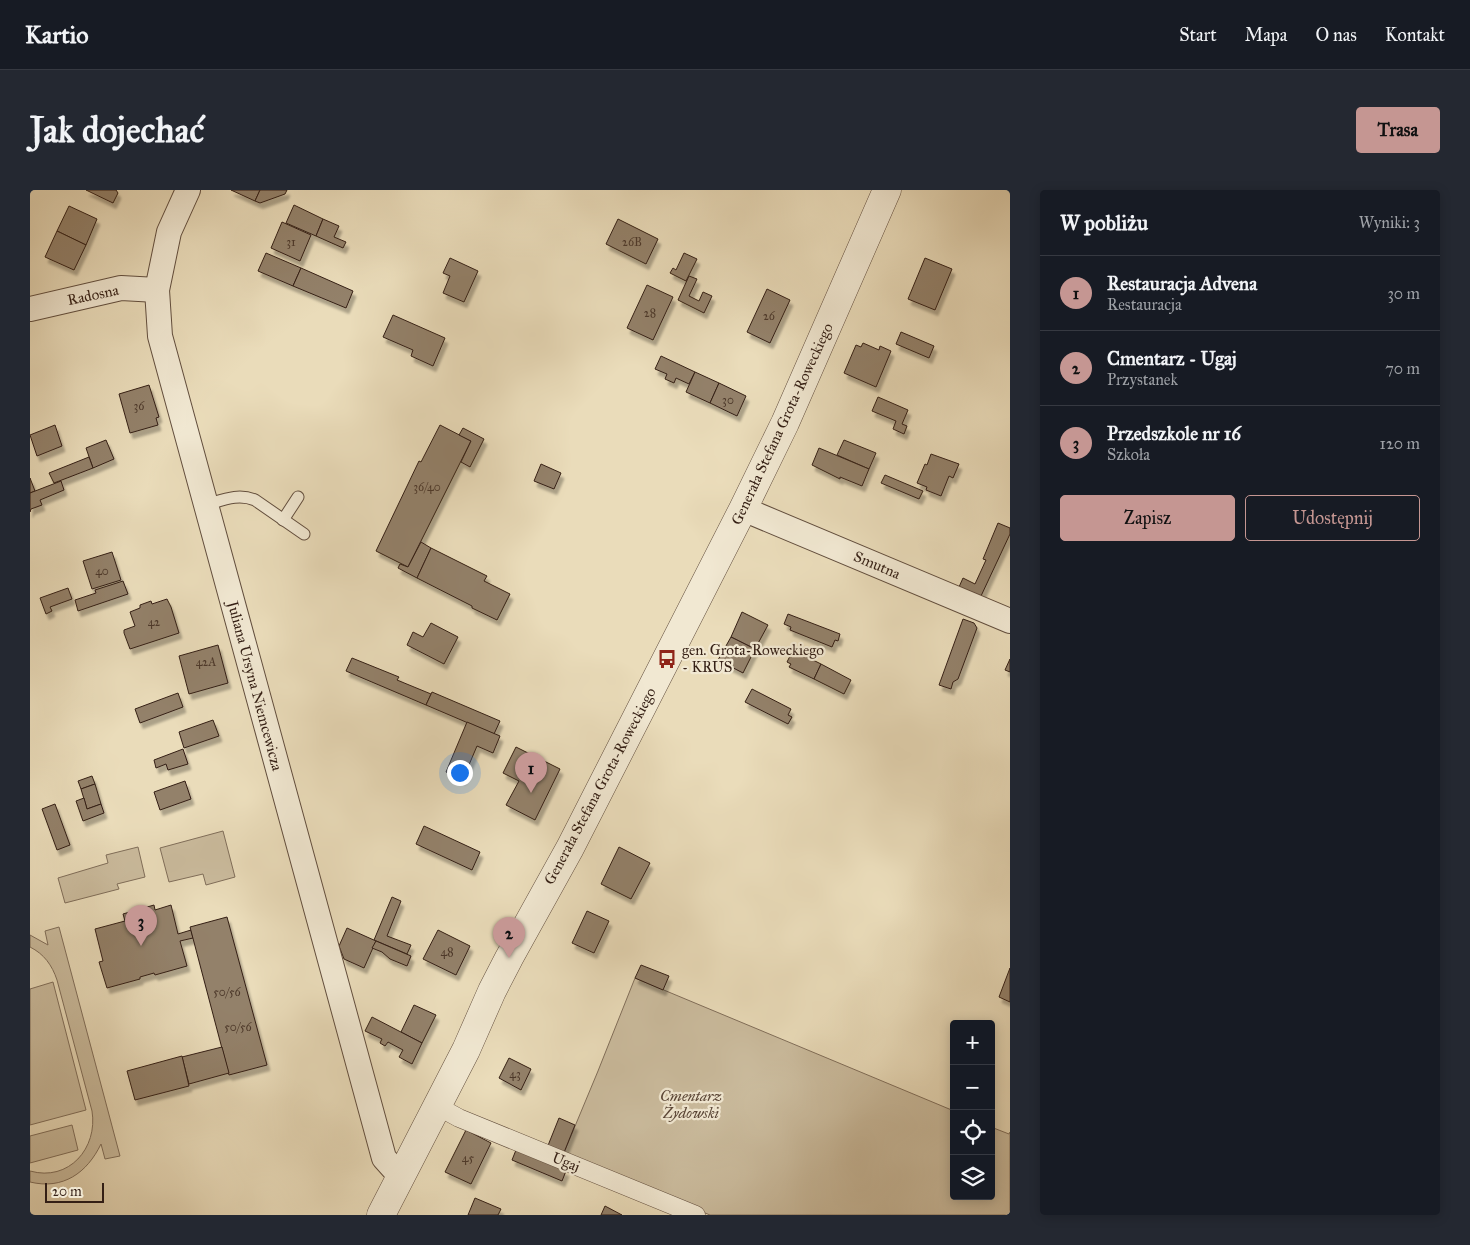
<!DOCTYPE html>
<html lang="pl">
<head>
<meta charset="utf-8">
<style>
	body { margin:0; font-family:"IM FELL Great Primer",serif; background:#242831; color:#f1f3f6 }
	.controls { position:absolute; right:15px; bottom:15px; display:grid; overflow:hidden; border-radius:5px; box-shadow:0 2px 12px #0003 }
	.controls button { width:45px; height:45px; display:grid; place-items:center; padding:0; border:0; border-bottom:1px solid #363941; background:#171b24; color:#f1f3f6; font:25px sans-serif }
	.scale { position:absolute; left:15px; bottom:12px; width:59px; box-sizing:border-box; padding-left:5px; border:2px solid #341f15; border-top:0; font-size:14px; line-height:18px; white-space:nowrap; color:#341f15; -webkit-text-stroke:4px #f1e8d2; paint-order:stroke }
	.you { position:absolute; left:429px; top:582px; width:18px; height:18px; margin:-12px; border:4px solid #fff; border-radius:50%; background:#1a73e8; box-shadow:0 0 0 8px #1a73e833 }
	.badge { display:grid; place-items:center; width:32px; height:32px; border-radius:50%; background:#c59692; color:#111; font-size:16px; font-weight:700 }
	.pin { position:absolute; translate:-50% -41px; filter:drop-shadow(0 1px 2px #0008) }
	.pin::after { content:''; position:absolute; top:26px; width:18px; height:15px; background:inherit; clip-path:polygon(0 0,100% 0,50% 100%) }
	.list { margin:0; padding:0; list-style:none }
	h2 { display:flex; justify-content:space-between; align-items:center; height:65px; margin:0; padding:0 20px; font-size:21px }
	h2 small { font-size:16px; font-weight:400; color:#9ea1a6 }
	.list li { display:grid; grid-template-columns:32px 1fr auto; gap:15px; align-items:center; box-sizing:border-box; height:75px; padding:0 20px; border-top:1px solid #363941 }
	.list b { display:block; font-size:19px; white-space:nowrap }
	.list p { margin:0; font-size:16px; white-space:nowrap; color:#9ea1a6 }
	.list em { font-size:16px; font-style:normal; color:#9ea1a6 }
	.actions { display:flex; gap:10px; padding:15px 20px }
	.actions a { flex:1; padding:11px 0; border:1px solid #c59692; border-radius:5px; text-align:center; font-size:18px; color:#c59692 }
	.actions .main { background:#c59692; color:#111 }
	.icon { flex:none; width:28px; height:28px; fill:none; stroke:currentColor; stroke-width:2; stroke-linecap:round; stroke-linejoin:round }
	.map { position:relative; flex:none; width:980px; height:1025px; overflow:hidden; border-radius:5px }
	header { display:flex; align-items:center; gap:30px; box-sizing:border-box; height:70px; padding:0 25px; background:#171b24; border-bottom:1px solid #363941 }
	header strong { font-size:24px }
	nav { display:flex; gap:28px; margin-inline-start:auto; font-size:18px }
	.intro { display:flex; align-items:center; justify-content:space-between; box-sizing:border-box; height:120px; padding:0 30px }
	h1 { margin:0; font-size:35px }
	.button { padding:12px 22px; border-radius:5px; background:#c59692; color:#111; font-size:18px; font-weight:700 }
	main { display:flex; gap:30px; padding:0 30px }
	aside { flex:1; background:#171b24; border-radius:5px; box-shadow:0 2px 12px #0003 }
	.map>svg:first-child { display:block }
	.green { fill:#cbbc9e; stroke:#806e5a }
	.building { fill:#93816b; stroke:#341f15; filter:url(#shadow) }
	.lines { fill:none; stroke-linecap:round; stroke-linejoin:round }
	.service-casing { stroke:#624e3e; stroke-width:13 }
	.pedestrian-casing { stroke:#624e3e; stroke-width:19 }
	.minor-casing { stroke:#624e3e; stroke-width:26 }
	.tertiary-casing { stroke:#624e3e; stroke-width:29 }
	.service { stroke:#f1e8d2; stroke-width:11 }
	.pedestrian { stroke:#f1e8d2; stroke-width:18 }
	.minor { stroke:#f1e8d2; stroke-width:24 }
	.tertiary { stroke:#f1e8d2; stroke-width:28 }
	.labels { text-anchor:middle; stroke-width:4.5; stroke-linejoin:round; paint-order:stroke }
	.number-label { font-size:12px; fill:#4c382a }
	.street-label { font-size:15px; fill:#341f15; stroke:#f1e8d2 }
	.poi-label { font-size:15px; fill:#341f15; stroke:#f1e8d2; text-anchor:start }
	.park-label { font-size:15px; font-style:italic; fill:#5a4637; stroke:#f1e8d2 }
</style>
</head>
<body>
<header>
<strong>Kartio</strong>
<nav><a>Start</a><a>Mapa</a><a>O nas</a><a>Kontakt</a></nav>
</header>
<div class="intro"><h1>Jak dojechać</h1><a class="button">Trasa</a></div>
<main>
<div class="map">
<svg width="980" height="1025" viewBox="0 0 980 1025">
	<defs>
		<filter id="shadow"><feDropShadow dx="3" dy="5.5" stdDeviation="1" flood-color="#0004"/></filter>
	</defs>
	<rect width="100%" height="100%" fill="#eadcba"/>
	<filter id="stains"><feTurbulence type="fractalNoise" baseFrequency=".004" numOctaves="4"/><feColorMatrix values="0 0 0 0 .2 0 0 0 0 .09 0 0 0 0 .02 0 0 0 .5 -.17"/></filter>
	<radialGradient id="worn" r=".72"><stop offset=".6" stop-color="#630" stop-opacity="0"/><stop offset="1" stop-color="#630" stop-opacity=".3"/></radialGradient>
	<g class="green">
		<polygon points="193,641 205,687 176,695 173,684 139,692 130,658"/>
		<polygon points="108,657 115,687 87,694 89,699 35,713 28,688 78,673 76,665"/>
		<path d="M29 737 90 966 75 969 71 954C57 983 33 1000 0 992V981C39 992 68 958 62 921L27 790C22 775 14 764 0 757V745L18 755 15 741Z"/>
		<polygon points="605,788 924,921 924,1006 961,1006 961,937 979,944 980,942 980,1025 680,1025 533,965 568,881"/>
		<polygon points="23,792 56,920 0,935 0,799"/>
		<polygon points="42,935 48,960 0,973 0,946"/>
	</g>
	<g class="building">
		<polygon points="56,0 86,0 88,3 83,13"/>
		<polygon points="201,0 230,0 225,11"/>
		<polygon points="230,0 257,0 255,4 230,13 225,11"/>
		<polygon points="264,15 293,29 286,46 256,33"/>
		<polygon points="39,16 67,29 56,55 27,41"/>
		<polygon points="293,29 309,36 304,47 316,52 313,58 286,46"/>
		<polygon points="588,29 628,49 616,74 576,54"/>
		<polygon points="252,32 281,45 270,71 241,58"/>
		<polygon points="27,41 56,55 44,80 15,67"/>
		<polygon points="236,63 271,78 263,96 228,81"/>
		<polygon points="654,63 667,69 656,91 640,83 643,78 646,80"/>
		<polygon points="420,68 448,81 434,112 413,103 420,86 413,83"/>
		<polygon points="895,68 922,79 905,120 878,109"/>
		<polygon points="271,78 323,101 316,118 263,96"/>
		<polygon points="659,86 667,89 659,106 669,111 673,102 682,106 674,123 648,110"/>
		<polygon points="617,95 643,107 623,150 597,138"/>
		<polygon points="737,99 760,110 740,153 717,142"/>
		<polygon points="363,125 415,148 403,176 381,166 383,160 353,147"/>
		<polygon points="871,142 904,156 899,168 866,154"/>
		<polygon points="833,153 849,160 850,156 861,161 846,197 814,183 826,155 831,157"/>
		<polygon points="631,166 665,182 659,194 646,188 644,193 635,189 637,184 625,179"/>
		<polygon points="665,182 689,193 680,213 656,202"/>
		<polygon points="689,193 716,206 707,226 680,213"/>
		<polygon points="119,195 129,227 126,228 128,235 100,243 89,204"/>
		<polygon points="848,207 878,220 872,234 877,236 874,244 863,239 866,231 842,221"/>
		<polygon points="25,235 32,256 7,266 0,245"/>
		<polygon points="410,235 441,251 378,377 346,361 389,271 391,272"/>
		<polygon points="433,238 454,249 440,277 431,272 441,251 429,245"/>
		<polygon points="76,250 84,269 63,278 56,258"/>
		<polygon points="814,250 846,263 839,279 807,265"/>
		<polygon points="789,258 839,279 832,296 810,287 810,289 782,275"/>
		<polygon points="901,264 929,274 923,288 919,286 911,306 896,300 897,297 887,293 895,274 897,275"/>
		<polygon points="59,267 63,278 24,293 19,283"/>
		<polygon points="511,274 531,283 524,299 504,291"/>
		<polygon points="855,285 893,301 889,309 851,293"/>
		<polygon points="0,288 5,301 0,303"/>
		<polygon points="31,291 34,300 10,310 12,315 1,319 0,322 0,303"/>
		<polygon points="968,333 980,338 980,344 951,406 929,397 933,388 945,394 956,370 953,369"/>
		<polygon points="391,352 401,358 387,388 368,378 370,374 378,377"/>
		<polygon points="401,358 457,386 454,391 480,404 467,430 442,418 442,416 387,388"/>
		<polygon points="82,362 91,390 62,399 53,371"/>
		<polygon points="93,391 98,404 48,421 45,410 66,403 65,400"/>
		<polygon points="38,398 42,409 20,417 22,421 16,424 10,408"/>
		<polygon points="137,409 141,417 149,443 100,459 94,443 94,440 105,436 100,422 110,418 110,415 121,411 122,414"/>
		<polygon points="712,422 738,435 725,459 701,447"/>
		<polygon points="758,424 810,444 808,451 805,450 802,457 760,440 761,437 754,434"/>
		<polygon points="933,429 944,433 947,438 928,489 923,492 921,499 909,495"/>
		<polygon points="401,433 428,447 414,474 377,455 383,442 393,447"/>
		<polygon points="701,447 725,459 713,483 688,470"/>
		<polygon points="188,455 198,493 159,504 149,466"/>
		<polygon points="767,462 791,474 784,489 759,477 761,474 757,472 761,464 765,466"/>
		<polygon points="322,468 369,487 367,490 401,504 396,515 316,481"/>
		<polygon points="980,469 980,482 975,480"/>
		<polygon points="791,474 821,490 814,504 784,489"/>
		<polygon points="722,499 761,519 758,525 762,527 758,534 715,512"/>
		<polygon points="402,502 470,531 464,544 396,515"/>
		<polygon points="148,503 153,517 110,533 105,519"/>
		<polygon points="183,530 189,546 154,558 149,542"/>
		<polygon points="437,532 470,546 463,563 447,556 433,589 416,582"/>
		<polygon points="486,557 530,579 505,630 476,615 489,591 473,583"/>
		<polygon points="153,559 158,574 138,580 136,574 126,578 124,570"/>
		<polygon points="62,586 65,594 51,599 48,591"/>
		<polygon points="155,591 161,609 130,620 124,602"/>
		<polygon points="65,594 71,614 57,619 51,599"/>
		<polygon points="54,608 57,619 71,614 74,623 53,631 46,611"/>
		<polygon points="25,614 40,655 27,660 12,619"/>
		<polygon points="394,636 450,662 442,680 386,654"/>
		<polygon points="589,657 620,673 601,709 571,694"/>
		<polygon points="362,707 371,711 357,746 381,755 377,764 344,750"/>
		<polygon points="124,715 125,720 141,715 148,744 161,740 163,748 150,751 157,776 125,785 124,783 110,787 110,789 77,798 69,772 73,771 65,739 95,731 93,724"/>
		<polygon points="557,721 579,731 564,763 542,753"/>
		<polygon points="197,727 237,875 199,885 160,737"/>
		<polygon points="317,738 346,751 334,778 314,769 309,756"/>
		<polygon points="408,740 440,756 426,785 393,769"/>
		<polygon points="346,751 381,766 377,776 360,769 352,762 342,758"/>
		<polygon points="611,775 639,786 633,800 605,788"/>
		<polygon points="980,778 980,812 969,807"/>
		<polygon points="384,815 406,825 392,853 371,842"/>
		<polygon points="342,827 392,853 382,874 369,867 373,860 358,852 355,856 350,853 352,849 335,841"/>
		<polygon points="192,857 199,883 159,894 152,867"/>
		<polygon points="152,866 159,896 105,910 97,881"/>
		<polygon points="479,868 501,879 491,900 469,888"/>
		<polygon points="529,928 545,935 533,965 517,958"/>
		<polygon points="436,940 461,953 441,994 415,982"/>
		<polygon points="486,960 536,981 532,991 482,970"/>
		<polygon points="445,1008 471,1019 468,1025 438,1025"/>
		<polygon points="575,1016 592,1025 571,1025"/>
	</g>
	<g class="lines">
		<g class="service-casing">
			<g id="service">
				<path d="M175 315C193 310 208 303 225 310L274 344"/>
				<polyline points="253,330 268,307"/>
			</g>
		</g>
		<g class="pedestrian-casing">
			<polyline id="pedestrian" points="407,916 429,928 666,1025"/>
		</g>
		<g class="minor-casing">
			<g id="minor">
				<polyline points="158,0 139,42 127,100 130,146 354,968 371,987"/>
				<polyline points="0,119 91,98 127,100"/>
				<polyline points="713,319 980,431"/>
			</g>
		</g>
		<g class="tertiary-casing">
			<polyline id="tertiary" points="351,1025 436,860 462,801 479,768 540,658 713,319 755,233 857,0"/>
		</g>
		<use href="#service" class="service"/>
		<use href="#pedestrian" class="pedestrian"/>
		<use href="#minor" class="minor"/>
		<use href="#tertiary" class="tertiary"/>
	</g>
	<defs>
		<g id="bus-bare" transform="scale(1.5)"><path d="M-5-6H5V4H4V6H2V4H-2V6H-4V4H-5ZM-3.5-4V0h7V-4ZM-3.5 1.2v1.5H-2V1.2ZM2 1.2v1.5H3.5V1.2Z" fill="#8f2418" stroke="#f1e8d2" stroke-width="2.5" paint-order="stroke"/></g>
	</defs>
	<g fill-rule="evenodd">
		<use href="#bus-bare" x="637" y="469"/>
	</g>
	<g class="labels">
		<g class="number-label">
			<text x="261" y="56">31</text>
			<text x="602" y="56">26B</text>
			<text x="620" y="127">28</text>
			<text x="739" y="130">26</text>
			<text x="698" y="214">30</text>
			<text x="109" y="220">36</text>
			<text x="397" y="301">36/40</text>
			<text x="72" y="385">40</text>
			<text x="124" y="436">42</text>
			<text x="176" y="476">42A</text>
			<text x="417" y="766">48</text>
			<text x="197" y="806">50/56</text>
			<text x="208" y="841">50/56</text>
			<text x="485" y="888">43</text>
			<text x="438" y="972">45</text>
		</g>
		<g class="street-label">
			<text transform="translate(63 105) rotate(-12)" y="5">Radosna</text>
			<text transform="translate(752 234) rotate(-65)" y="5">Generała Stefana Grota-Roweckiego</text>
			<text transform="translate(847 375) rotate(23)" y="5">Smutna</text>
			<text transform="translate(225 496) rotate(75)" y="5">Juliana Ursyna Niemcewicza</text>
			<text transform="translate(570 596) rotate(-62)" y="5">Generała Stefana Grota-Roweckiego</text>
			<text transform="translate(536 972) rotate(22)" y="5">Ugaj</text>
		</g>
		<g class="poi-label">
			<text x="652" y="465">gen. Grota-Roweckiego<tspan x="652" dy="17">- KRUS</tspan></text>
		</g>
		<g class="park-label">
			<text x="661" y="911">Cmentarz<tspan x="661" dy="17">Żydowski</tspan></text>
		</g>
	</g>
	<rect width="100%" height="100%" filter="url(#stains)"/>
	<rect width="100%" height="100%" fill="url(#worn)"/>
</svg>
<div class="controls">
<button>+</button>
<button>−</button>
<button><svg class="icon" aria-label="locate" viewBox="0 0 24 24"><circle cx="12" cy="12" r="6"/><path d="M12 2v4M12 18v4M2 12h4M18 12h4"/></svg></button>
<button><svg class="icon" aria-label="layers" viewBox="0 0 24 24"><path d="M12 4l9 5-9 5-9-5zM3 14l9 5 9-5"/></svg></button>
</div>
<div class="scale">20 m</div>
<div class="you"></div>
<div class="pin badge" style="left:501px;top:603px">1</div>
<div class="pin badge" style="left:479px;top:768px">2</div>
<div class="pin badge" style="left:111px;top:756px">3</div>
</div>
<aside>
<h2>W pobliżu<small>Wyniki: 3</small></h2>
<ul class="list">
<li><span class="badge">1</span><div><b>Restauracja Advena</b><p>Restauracja</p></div><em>30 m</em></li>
<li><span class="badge">2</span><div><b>Cmentarz - Ugaj</b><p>Przystanek</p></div><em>70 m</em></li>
<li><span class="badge">3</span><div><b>Przedszkole nr 16</b><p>Szkoła</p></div><em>120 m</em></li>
</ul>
<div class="actions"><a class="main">Zapisz</a><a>Udostępnij</a></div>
</aside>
</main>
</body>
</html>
